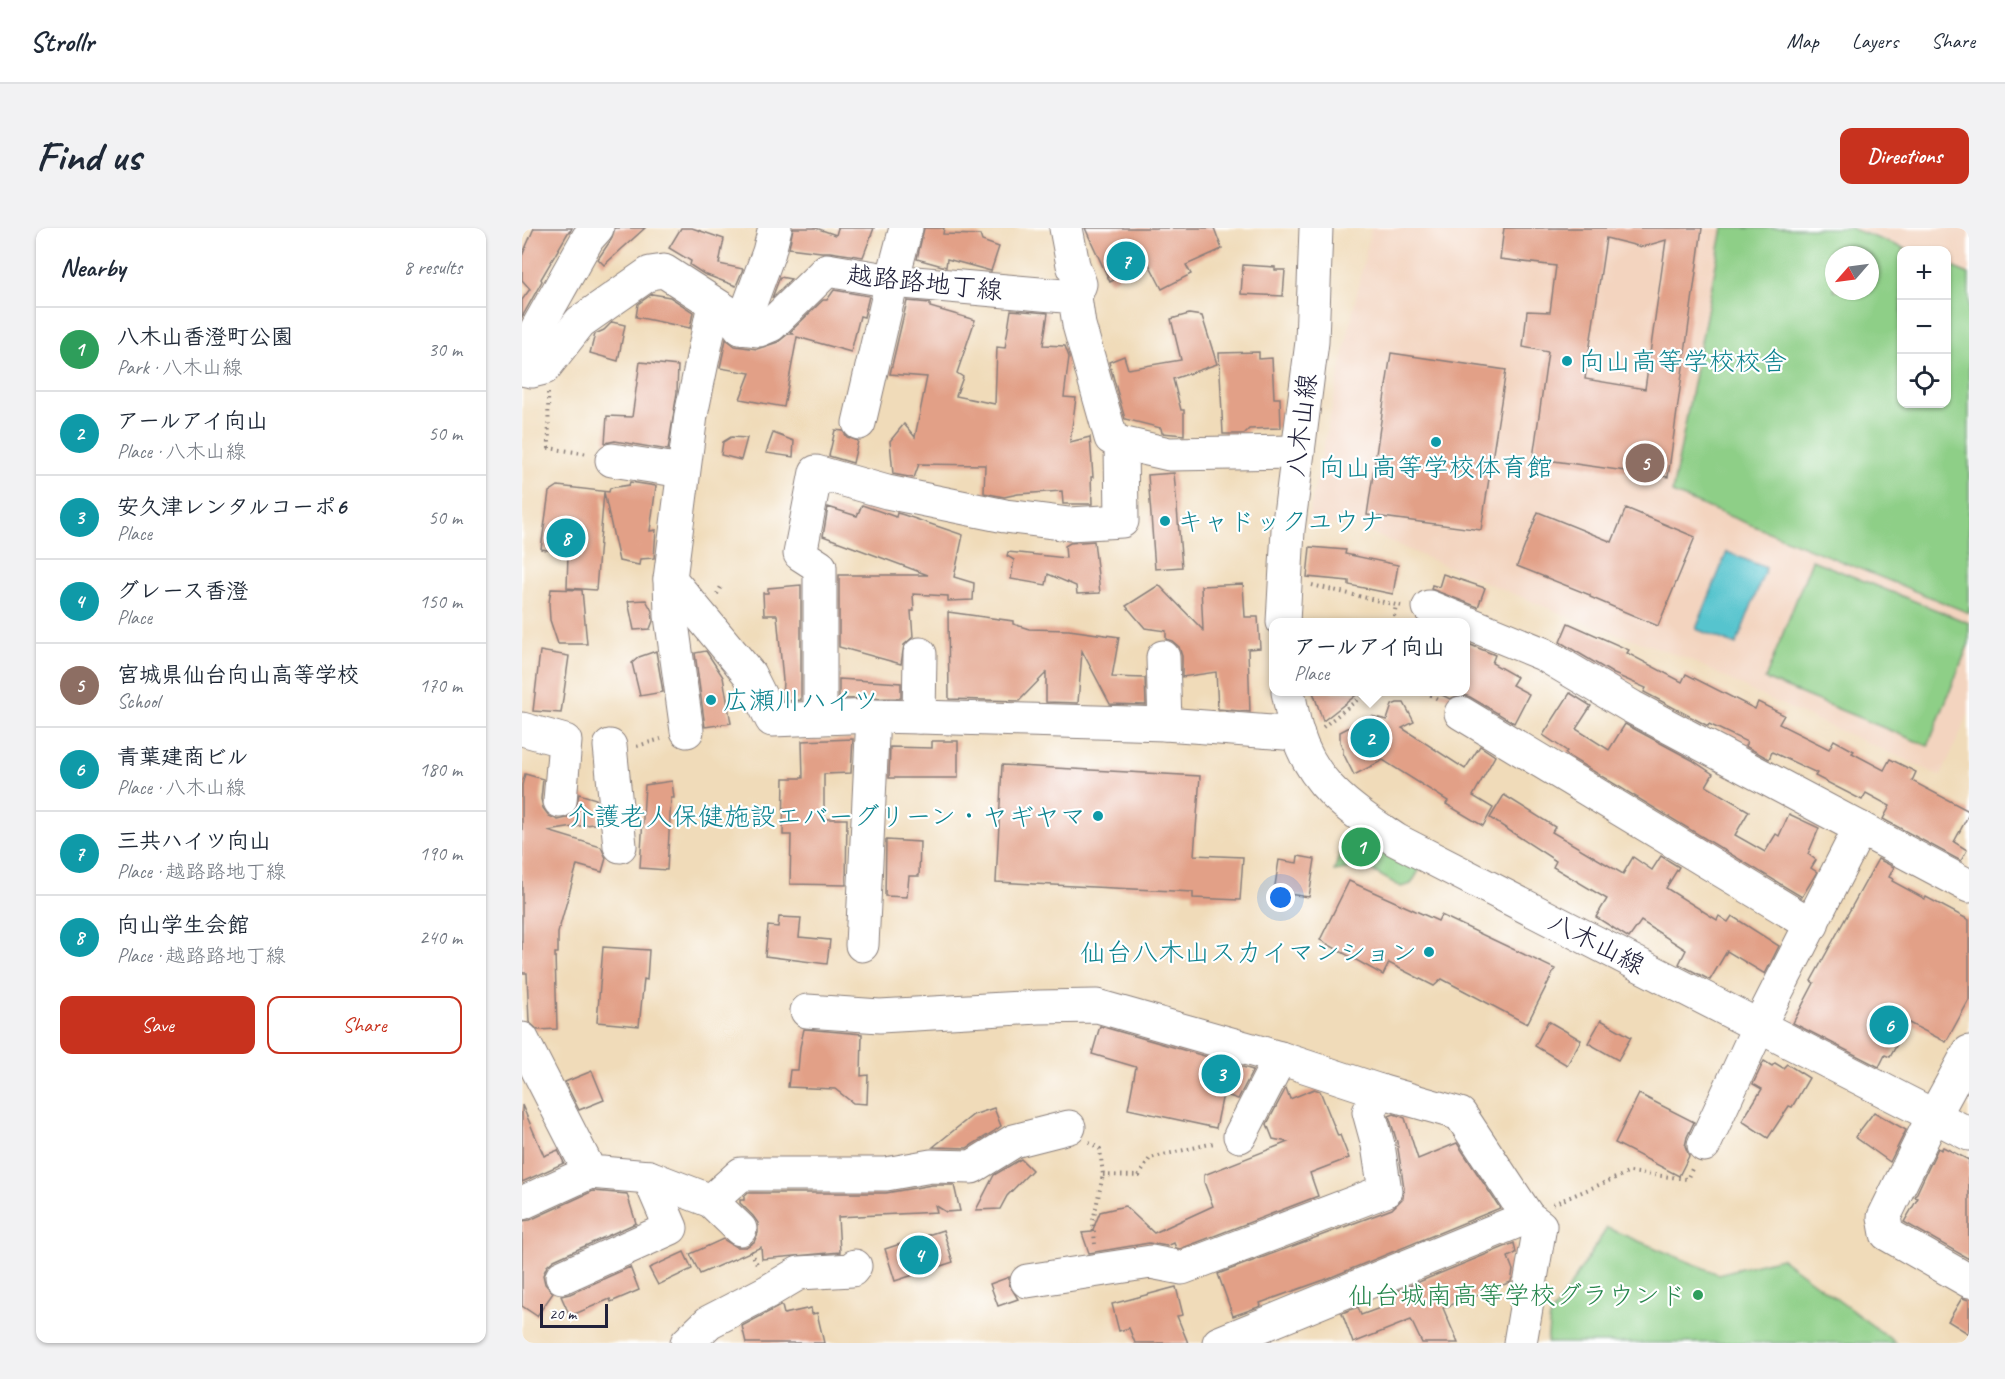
<!DOCTYPE html>
<html lang="en">
<head>
<meta charset="utf-8">
<style>
	body { margin:0; font-family:Caveat,"Klee One",sans-serif; background:#f2f2f3; color:#1f2937 }
	.controls { position:absolute; right:18px; top:18px; display:grid; overflow:hidden; border-radius:12px; box-shadow:0 2px 4px #0004 }
	.controls button { width:54px; height:54px; display:grid; place-items:center; padding:0; border:0; border-bottom:2px solid #e0e1e3; background:#fff; color:#1f2937; font:30px sans-serif }
	.compass { position:absolute; left:1303px; top:18px; width:54px; height:54px; border-radius:50%; background:#fff; box-shadow:0 2px 4px #0004; rotate:242deg }
	.scale { position:absolute; left:18px; bottom:15px; width:68px; box-sizing:border-box; padding-left:6px; border:3px solid #22223b; border-top:0; font-size:16px; line-height:21px; white-space:nowrap; color:#22223b; -webkit-text-stroke:4px #fff; paint-order:stroke }
	.you { position:absolute; left:759px; top:670px; width:21px; height:21px; margin:-15px; border:4px solid #fff; border-radius:50%; background:#1a73e8; box-shadow:0 0 0 9px #1a73e833 }
	.badge { display:grid; place-items:center; width:39px; height:39px; border-radius:50%; background:#c8321e; color:#fff; font-size:20px; font-weight:700 }
	.pin { position:absolute; translate:-50% -50%; border:3px solid #fff; box-shadow:0 2px 6px #0006 }
	.popup { position:absolute; left:747px; top:390px; width:201px; height:78px; box-sizing:border-box; display:grid; place-content:center; border-radius:12px; background:#fff; filter:drop-shadow(0 2px 4px #0005); font-size:20px; white-space:nowrap; color:#747a83 }
	.popup b { font-size:22px; color:#1f2937 }
	.popup::after { content:''; position:absolute; left:50%; top:100%; margin-left:-12px; border:12px solid transparent; border-top-color:#fff }
	.list { margin:0; padding:0; list-style:none }
	h2 { display:flex; justify-content:space-between; align-items:center; height:78px; margin:0; padding:0 24px; font-size:26px }
	h2 small { font-size:20px; font-weight:400; color:#747a83 }
	.list li { display:grid; grid-template-columns:39px 1fr auto; gap:18px; align-items:center; box-sizing:border-box; height:84px; padding:0 24px; border-top:2px solid #e0e1e3 }
	.list b { display:block; font-size:22px; white-space:nowrap }
	.list p { margin:0; font-size:20px; white-space:nowrap; color:#747a83 }
	.list em { font-size:20px; font-style:normal; color:#747a83 }
	.actions { display:flex; gap:12px; padding:18px 24px }
	.actions a { flex:1; padding:14px 0; border:2px solid #c8321e; border-radius:12px; text-align:center; font-size:21px; color:#c8321e }
	.actions .main { background:#c8321e; color:#fff }
	.icon { flex:none; width:33px; height:33px; fill:none; stroke:currentColor; stroke-width:2; stroke-linecap:round; stroke-linejoin:round }
	.map { position:relative; flex:none; width:1447px; height:1115px; overflow:hidden; border-radius:12px }
	header { display:flex; align-items:center; gap:36px; box-sizing:border-box; height:84px; padding:0 30px; background:#fff; border-bottom:2px solid #e0e1e3 }
	header strong { font-size:28px }
	nav { display:flex; gap:33px; margin-inline-start:auto; font-size:21px }
	.intro { display:flex; align-items:center; justify-content:space-between; box-sizing:border-box; height:144px; padding:0 36px }
	h1 { margin:0; font-size:42px }
	.button { padding:15px 27px; border-radius:12px; background:#c8321e; color:#fff; font-size:21px; font-weight:700 }
	main { display:flex; gap:36px; padding:0 36px }
	aside { flex:1; background:#fff; border-radius:12px; box-shadow:0 2px 4px #0004 }
	.map>svg:first-child { display:block }
	.built { fill:#f3d4bf; fill-rule:evenodd }
	.green { fill:#8ecf87; stroke:#587861; stroke-width:1.5; fill-rule:evenodd }
	.water { fill:#57c4ce; stroke:#3c7384; stroke-width:1.5 }
	.building { fill:#e2a087; fill-rule:evenodd }
	.lines { fill:none; stroke-linecap:round; stroke-linejoin:round }
	.minor-casing { stroke:#897e7a; stroke-width:35 }
	.path { stroke:#897e7a; stroke-width:4; stroke-dasharray:1.5 4.5; stroke-linecap:butt }
	.minor { stroke:#fff; stroke-width:33 }
	.culture-dot { fill:#0f9aa8; stroke:#fff; stroke-width:2 }
	.leisure-dot { fill:#2e9e5b; stroke:#fff; stroke-width:2 }
	.labels { text-anchor:middle; stroke-width:4.5; stroke-linejoin:round; paint-order:stroke }
	.street-label { font-size:26px; fill:#22223b; stroke:#fff }
	.culture-label { font-size:26px; fill:#0d838f; stroke:#fff; text-anchor:start }
	.leisure-label { font-size:26px; fill:#27864d; stroke:#fff; text-anchor:end }
</style>
</head>
<body>
<header>
<strong>Strollr</strong>
<nav><a>Map</a><a>Layers</a><a>Share</a></nav>
</header>
<div class="intro"><h1>Find us</h1><a class="button">Directions</a></div>
<main>
<aside>
<h2>Nearby<small>8 results</small></h2>
<ul class="list">
<li><span class="badge" style="background:#2e9e5b">1</span><div><b>八木山香澄町公園</b><p>Park · 八木山線</p></div><em>30 m</em></li>
<li><span class="badge" style="background:#0f9aa8">2</span><div><b>アールアイ向山</b><p>Place · 八木山線</p></div><em>50 m</em></li>
<li><span class="badge" style="background:#0f9aa8">3</span><div><b>安久津レンタルコーポ6</b><p>Place</p></div><em>50 m</em></li>
<li><span class="badge" style="background:#0f9aa8">4</span><div><b>グレース香澄</b><p>Place</p></div><em>150 m</em></li>
<li><span class="badge" style="background:#8d6e63">5</span><div><b>宮城県仙台向山高等学校</b><p>School</p></div><em>170 m</em></li>
<li><span class="badge" style="background:#0f9aa8">6</span><div><b>青葉建商ビル</b><p>Place · 八木山線</p></div><em>180 m</em></li>
<li><span class="badge" style="background:#0f9aa8">7</span><div><b>三共ハイツ向山</b><p>Place · 越路路地丁線</p></div><em>190 m</em></li>
<li><span class="badge" style="background:#0f9aa8">8</span><div><b>向山学生会館</b><p>Place · 越路路地丁線</p></div><em>240 m</em></li>
</ul>
<div class="actions"><a class="main">Save</a><a>Share</a></div>
</aside>
<div class="map">
<svg width="1447" height="1115" viewBox="0 0 1447 1115">
	<rect width="100%" height="100%" fill="#fff"/>
	<filter id="ink" filterUnits="userSpaceOnUse"><feTurbulence type="fractalNoise" baseFrequency=".0167" numOctaves="2"/><feDisplacementMap in="SourceGraphic" scale="12" xChannelSelector="R" yChannelSelector="G"/><feConvolveMatrix kernelMatrix="1 2 1 2 8 2 1 2 1" color-interpolation-filters="sRGB"/></filter>
	<filter id="wash" filterUnits="userSpaceOnUse"><feTurbulence type="fractalNoise" baseFrequency=".008" numOctaves="4" result="noise"/><feDisplacementMap in="SourceGraphic" scale="24" xChannelSelector="R" yChannelSelector="G"/><feGaussianBlur stdDeviation="1.35" result="paint"/><feColorMatrix in="noise" values="0 0 0 0 0 0 0 0 0 0 0 0 0 0 0 0 0 1.4 0 .05"/><feComposite in="paint" operator="in"/></filter>
	<g filter="url(#wash)">
		<rect width="100%" height="100%" fill="#f0dbb9"/>
		<path class="built" d="M849 0H1447V485L1419 548 1235 466 1169 432 1050 390 926 339 824 294 797 300 785 294ZM1380 22H1424V176H1380ZM1312 27H1348V63H1312Z"/>
		<g class="green">
			<path d="M1201 0H1328L1387 22H1380V176H1424L1425 37 1447 46V385L1150 265ZM1312 27H1348V63H1312Z"/>
			<polygon points="1290,332 1447,395 1447,415 1406,518 1243,451"/>
			<polygon points="826,600 898,641 889,656 879,659 842,638 812,643"/>
			<polygon points="1085,1000 1196,1046 1259,1030 1374,1115 1025,1115 1028,1089"/>
		</g>
		<polygon class="water" points="1205,324 1244,340 1214,417 1174,401"/>
		<g id="blocks">
			<g class="building">
				<polygon points="12,0 50,0 48,4 47,3 19,51 20,53 0,89 0,72 8,61 0,52 0,28"/>
				<polygon points="93,0 123,0 82,37 76,31 89,12"/>
				<polygon points="159,0 170,0 202,11 197,36 221,41 214,58 182,46 168,37 169,33 147,20"/>
				<polygon points="271,0 294,0 314,7 316,0 352,0 341,29 308,24 299,24 267,20"/>
				<polygon points="402,0 422,0 421,6 458,7 460,13 477,19 469,43 425,31 424,39 395,31"/>
				<polygon points="563,0 692,0 700,21 664,37 669,46 640,61 626,34 588,54"/>
				<path d="M982 0H1180L1146 249 1011 230 1026 124 1001 119 1005 83 1028 84 1034 38 978 31ZM1084 10 1120 19 1144 12 1123 161 1063 151Z"/>
				<polygon points="721,37 753,39 753,42 763,42 761,68 719,66"/>
				<polygon points="258,49 269,51 250,70"/>
				<polygon points="312,62 347,68 342,89 338,88 329,124 275,109 262,179 218,171 228,145 198,140 204,111 213,118 235,121 256,114 266,106 271,106 268,104 301,72 305,72"/>
				<polygon points="130,66 148,69 171,84 168,100 114,89 116,76"/>
				<polygon points="385,73 408,75 408,79 453,92 435,145 441,149 434,168 473,176 475,119 483,120 489,82 526,85 521,117 543,118 547,129 542,169 554,170 548,214 568,209 571,249 569,249 570,276 541,276 540,263 496,266 482,269 462,265 463,237 397,236 392,250 371,246 368,213 382,196 393,209 405,149 368,146"/>
				<polygon points="667,86 680,88 695,136 651,151 659,182 662,182 662,207 640,205 639,200 603,191 587,134 602,128 606,141 659,132 649,91"/>
				<polygon points="90,94 103,97 96,133 68,125 73,106 82,102"/>
				<polygon points="737,124 737,131 750,130 752,170 758,170 759,200 727,201 722,206 701,206 697,125"/>
				<polygon points="869,125 984,142 959,302 845,287"/>
				<polygon points="118,134 156,138 155,164 146,222 93,213 83,215 85,188 110,189"/>
				<polygon points="313,202 321,203 325,209 336,213 331,235 307,228"/>
				<polygon points="251,205 272,213 271,229 244,225"/>
				<polygon points="209,209 225,210 219,232 199,227 201,214"/>
				<polygon points="652,245 660,339 633,341 626,247"/>
				<polygon points="108,254 134,258 128,303 134,302 132,330 118,331 117,337 97,333 82,264 74,362 45,360 46,325 19,321 27,264 36,258 87,264 88,260 107,257"/>
				<polygon points="340,277 374,289 375,285 382,287 441,307 432,349 452,355 451,372 426,373 426,368 391,366 392,383 389,383 391,409 382,417 379,436 317,419 317,347 406,347 301,308 306,279 335,288"/>
				<polygon points="1104,280 1173,309 1136,398 1068,369 1068,367 995,338 1016,284 1090,314"/>
				<polygon points="572,313 578,365 555,366 554,358 526,346 524,357 489,351 492,332 485,328 486,324 544,330 543,318 548,315"/>
				<polygon points="788,319 824,322 823,326 876,337 871,366 827,357 827,353 785,349"/>
				<polygon points="921,346 963,360 956,379 909,361 910,357 917,359"/>
				<polygon points="721,356 723,389 736,389 738,420 726,421 728,484 696,481 694,444 660,449 660,428 657,419 650,413 644,411 644,403 623,400 604,378 637,357 681,402 679,358"/>
				<polygon points="279,357 279,472 261,473 260,470 261,453 255,387 242,387 241,365 246,365 246,360"/>
				<polygon points="29,361 60,362 65,416 36,416 28,392 27,375"/>
				<polygon points="124,372 130,383 131,393 128,401 112,402 106,373"/>
				<polygon points="426,384 491,393 491,396 507,401 547,402 597,409 590,449 623,450 624,477 588,476 560,423 556,475 524,474 524,445 497,473 427,471"/>
				<polygon points="1046,395 1107,422 1105,425 1160,454 1164,446 1233,481 1236,474 1262,487 1257,496 1307,521 1312,512 1332,523 1330,525 1362,542 1368,531 1394,544 1390,553 1447,583 1447,586 1432,614 1445,622 1439,633 1361,591 1368,578 1344,565 1340,572 1293,548 1295,545 1250,524 1247,531 1223,518 1225,514 1187,496 1186,498 1122,464 1124,460 1092,446 1038,414"/>
				<polygon points="944,415 973,427 970,435 995,449 990,457 1007,466 992,495 948,469 939,466 928,471 914,464 944,464"/>
				<polygon points="18,423 47,428 39,485 11,483"/>
				<polygon points="134,423 141,464 118,468 110,435 117,429"/>
				<polygon points="184,423 201,449 209,495 183,499 173,425"/>
				<polygon points="317,451 379,455 379,470 317,471"/>
				<polygon points="791,464 838,464 801,493"/>
				<polygon points="1048,465 1069,478 1054,501 1087,522 1103,496 1170,532 1191,546 1184,558 1227,583 1213,607 1243,624 1254,606 1257,608 1267,586 1297,600 1286,626 1294,632 1289,640 1295,644 1280,669 1046,528 1043,525 1045,523 1021,507"/>
				<polygon points="875,475 882,475 892,494 880,500 943,541 958,518 973,528 951,568 971,580 961,598 924,576 926,573 861,532 832,547 821,525 821,521 818,514 818,504 849,488 865,492 870,477"/>
				<polygon points="331,511 329,545 302,546 302,591 325,591 324,657 268,656 269,607 261,607 262,550 281,550 280,513"/>
				<polygon points="410,513 436,513 436,550 367,550 368,519 410,520"/>
				<polygon points="480,537 678,548 672,627 721,629 718,672 671,670 671,664 474,654"/>
				<polygon points="3,546 21,551 19,571 21,580 27,588 36,592 45,590 53,584 57,566 74,571 77,595 26,603 79,619 84,630 80,644 55,637 36,705 36,725 33,725 35,801 16,802 7,794 5,745 0,745 0,557"/>
				<polygon points="150,553 152,570 149,570 145,642 118,640 123,557"/>
				<polygon points="982,567 1033,599 1030,604 1101,646 1111,629 1130,642 1139,628 1157,639 1144,660 1195,692 1197,688 1206,694 1210,688 1257,718 1243,746 1205,723 1188,752 1157,736 1164,722 1119,693 1107,710 1074,689 1085,671 1031,639 1034,633 968,590"/>
				<polygon points="364,612 398,614 397,648 387,648 385,669 363,668"/>
				<polygon points="776,628 793,631 787,669 752,664 757,632 775,635"/>
				<polygon points="1356,631 1372,639 1367,649 1371,651 1370,653 1403,671 1404,669 1447,692 1447,772 1424,814 1387,795 1368,829 1363,827 1357,839 1271,795 1292,755 1289,753"/>
				<polygon points="827,653 916,693 919,687 1033,741 1005,796 920,751 912,758 867,735 861,747 798,712"/>
				<polygon points="257,689 279,690 277,709 308,712 305,736 243,728 246,698 256,699"/>
				<polygon points="81,719 127,722 125,752 122,751 117,798 75,794"/>
				<polygon points="1079,792 1109,809 1096,832 1066,815"/>
				<polygon points="1026,793 1059,812 1045,837 1013,818"/>
				<polygon points="578,798 731,842 716,871 701,866 694,900 606,881 614,839 570,826"/>
				<polygon points="282,801 340,806 339,848 346,847 345,876 331,875 313,861 266,859 268,842 276,842 278,819"/>
				<polygon points="1242,833 1250,838 1253,835 1261,840 1265,836 1287,850 1270,879 1267,878 1246,910 1220,893 1240,861 1231,856"/>
				<polygon points="70,843 82,872 57,882 43,854"/>
				<polygon points="764,860 768,871 792,861 798,863 816,908 818,907 827,930 788,945 796,968 658,1021 654,1020 652,1015 645,1018 627,1015 567,1025 560,1005 570,1004 578,984 603,978 632,1005 691,978 682,954 682,947 766,914 751,911 745,896"/>
				<polygon points="1117,866 1172,894 1165,909 1163,918 1167,928 1157,948 1093,915"/>
				<polygon points="0,877 22,928 36,922 42,935 0,954"/>
				<polygon points="472,880 479,898 471,904 445,920 411,919 451,887"/>
				<polygon points="1352,884 1384,902 1368,934 1333,909"/>
				<polygon points="872,886 883,890 896,931 935,915 978,980 802,1052 738,1075 739,1078 711,1088 696,1046 870,981 881,970 882,960 875,914 867,888"/>
				<polygon points="1421,919 1447,932 1447,1031 1382,994 1396,970 1393,969 1416,920 1419,922"/>
				<polygon points="499,931 510,942 485,968 478,981 454,982 472,947"/>
				<polygon points="410,957 432,957 438,983 424,984 413,977 415,984 316,989 318,1024 240,1031 239,1019 178,1046 168,1026 201,1011 214,1019 224,1019 232,1014 236,1005 236,995 231,988 218,975 218,972 222,972 222,969 226,965 364,965"/>
				<polygon points="71,963 105,966 114,995 32,1032 25,1038 21,1047 23,1056 31,1065 15,1088 0,1078 0,993 8,992"/>
				<polygon points="421,1002 431,1034 373,1053 363,1021"/>
				<polygon points="992,1015 994,1025 986,1029 991,1042 989,1054 921,1080 936,1115 900,1115 889,1092 831,1115 820,1085 836,1079 839,1087 874,1074 870,1065"/>
				<polygon points="162,1024 170,1041 136,1057 127,1040"/>
				<polygon points="108,1039 117,1062 89,1074 88,1071 48,1088 39,1068 48,1066"/>
				<polygon points="487,1049 487,1056 496,1071 476,1078 468,1056"/>
				<polygon points="654,1059 661,1087 655,1088 666,1115 613,1115 607,1100 597,1103 590,1076"/>
				<polygon points="1440,1070 1447,1072 1447,1106 1426,1093"/>
				<polygon points="258,1078 260,1078 262,1086 289,1080 290,1086 295,1085 302,1115 224,1115 220,1098"/>
			</g>
		</g>
	</g>
	<g filter="url(#ink)">
		<use href="#blocks" fill-opacity="0" stroke="#897e7a" stroke-width="1.5"/>
		<g class="lines">
			<g class="minor-casing">
				<g id="minor">
					<polyline points="544,0 551,37 558,56 553,69"/>
					<polyline points="192,76 169,187 148,351 227,446 250,492 351,488 397,489 643,496 776,506"/>
					<polyline points="219,100 247,24 253,0"/>
					<polyline points="0,121 7,115 66,10 75,0"/>
					<polyline points="0,141 10,143 22,140 58,94 128,45 142,43 204,83 219,100 237,102 249,97 305,42 370,53 553,69 557,97 589,210 599,215 647,226 776,224"/>
					<polyline points="337,195 370,53 384,0"/>
					<polyline points="90,232 161,243"/>
					<polyline points="148,351 149,388 165,503"/>
					<polyline points="907,379 1021,426 1110,479 1447,658"/>
					<polyline points="761,394 766,302 790,114 794,0"/>
					<polyline points="641,429 643,496"/>
					<path d="M766 464C769 477 771 491 775 505 792 559 830 582 874 612L1447 906"/>
					<polyline points="939,485 1290,697"/>
					<polyline points="397,489 398,426"/>
					<polyline points="298,490 298,339 278,326 294,244 365,264 483,288 547,296 600,293 599,215"/>
					<polyline points="0,501 43,513 38,573"/>
					<polyline points="88,518 98,618"/>
					<polyline points="340,717 351,488"/>
					<polyline points="285,783 358,788 517,779 575,778 758,830 858,863 938,886 1006,989 1018,998 998,1115"/>
					<polyline points="0,811 68,944 127,949 189,973 218,1001"/>
					<polyline points="1447,824 1406,899 1362,989 1365,1006 1447,1053"/>
					<polyline points="718,908 758,830"/>
					<polyline points="1182,917 1237,798 1338,600"/>
					<polyline points="189,973 219,946 364,946 409,938 450,939 492,913 547,899"/>
					<polyline points="0,975 68,944"/>
					<polyline points="40,1049 149,1000 127,949"/>
					<polyline points="505,1053 629,1034 660,1040 863,963 856,917 847,884 858,863"/>
					<polyline points="165,1115 187,1094 245,1064 277,1045 330,1042 333,1038"/>
					<polyline points="697,1115 1006,989"/>
				</g>
			</g>
			<g class="path">
				<polyline points="26,165 27,220 66,226"/>
				<polyline points="790,357 874,377 882,378"/>
				<polyline points="195,366 200,357"/>
				<polyline points="871,394 874,377"/>
				<polyline points="903,464 918,472"/>
				<polyline points="801,499 845,464"/>
				<polyline points="115,518 139,511"/>
				<polyline points="567,914 578,921 581,947 571,993 573,1016"/>
				<polyline points="581,947 617,948 628,930 692,915"/>
				<polyline points="1031,976 1108,944 1165,951 1170,941"/>
				<polyline points="229,1023 236,1038"/>
			</g>
			<use href="#minor" class="minor"/>
		</g>
	</g>
	<g class="culture-dot">
		<circle cx="1045" cy="133" r="6"/>
		<circle cx="914" cy="214" r="6"/>
		<circle cx="643" cy="293" r="6"/>
		<circle cx="189" cy="472" r="6"/>
		<circle cx="576" cy="588" r="6"/>
		<circle cx="907" cy="724" r="6"/>
	</g>
	<circle class="leisure-dot" cx="1176" cy="1067" r="6"/>
	<g class="labels">
		<g class="street-label">
			<text transform="translate(403 54) rotate(6)" y="9">越路路地丁線</text>
			<text transform="translate(779 197) rotate(-83)" y="9">八木山線</text>
			<text transform="translate(1075 715) rotate(27)" y="9">八木山線</text>
		</g>
		<g class="culture-label">
			<text x="1057" y="142">向山高等学校校舎</text>
			<text x="914" y="248" text-anchor="middle">向山高等学校体育館</text>
			<text x="655" y="302">キャドックユウナ</text>
			<text x="201" y="481">広瀬川ハイツ</text>
			<text x="564" y="597" text-anchor="end">介護老人保健施設エバーグリーン・ヤギヤマ</text>
			<text x="895" y="733" text-anchor="end">仙台八木山スカイマンション</text>
		</g>
		<g class="leisure-label">
			<text x="1164" y="1076">仙台城南高等学校グラウンド</text>
		</g>
	</g>
</svg>
<div class="controls">
<button>+</button>
<button>−</button>
<button><svg class="icon" aria-label="locate" viewBox="0 0 24 24"><circle cx="12" cy="12" r="6"/><path d="M12 2v4M12 18v4M2 12h4M18 12h4"/></svg></button>
</div>
<svg class="compass" viewBox="-18 -18 36 36"><path d="M0-13l5 13h-10z" fill="#e53935"/><path d="M0 13l5-13h-10z" fill="#747a83"/></svg>
<div class="scale">20 m</div>
<div class="you"></div>
<div class="pin badge" style="left:839px;top:619px;background:#2e9e5b">1</div>
<div class="pin badge" style="left:848px;top:510px;background:#0f9aa8">2</div>
<div class="popup"><b>アールアイ向山</b>Place</div>
<div class="pin badge" style="left:699px;top:846px;background:#0f9aa8">3</div>
<div class="pin badge" style="left:397px;top:1027px;background:#0f9aa8">4</div>
<div class="pin badge" style="left:1123px;top:235px;background:#8d6e63">5</div>
<div class="pin badge" style="left:1367px;top:797px;background:#0f9aa8">6</div>
<div class="pin badge" style="left:604px;top:33px;background:#0f9aa8">7</div>
<div class="pin badge" style="left:44px;top:310px;background:#0f9aa8">8</div>
</div>
</main>
</body>
</html>
